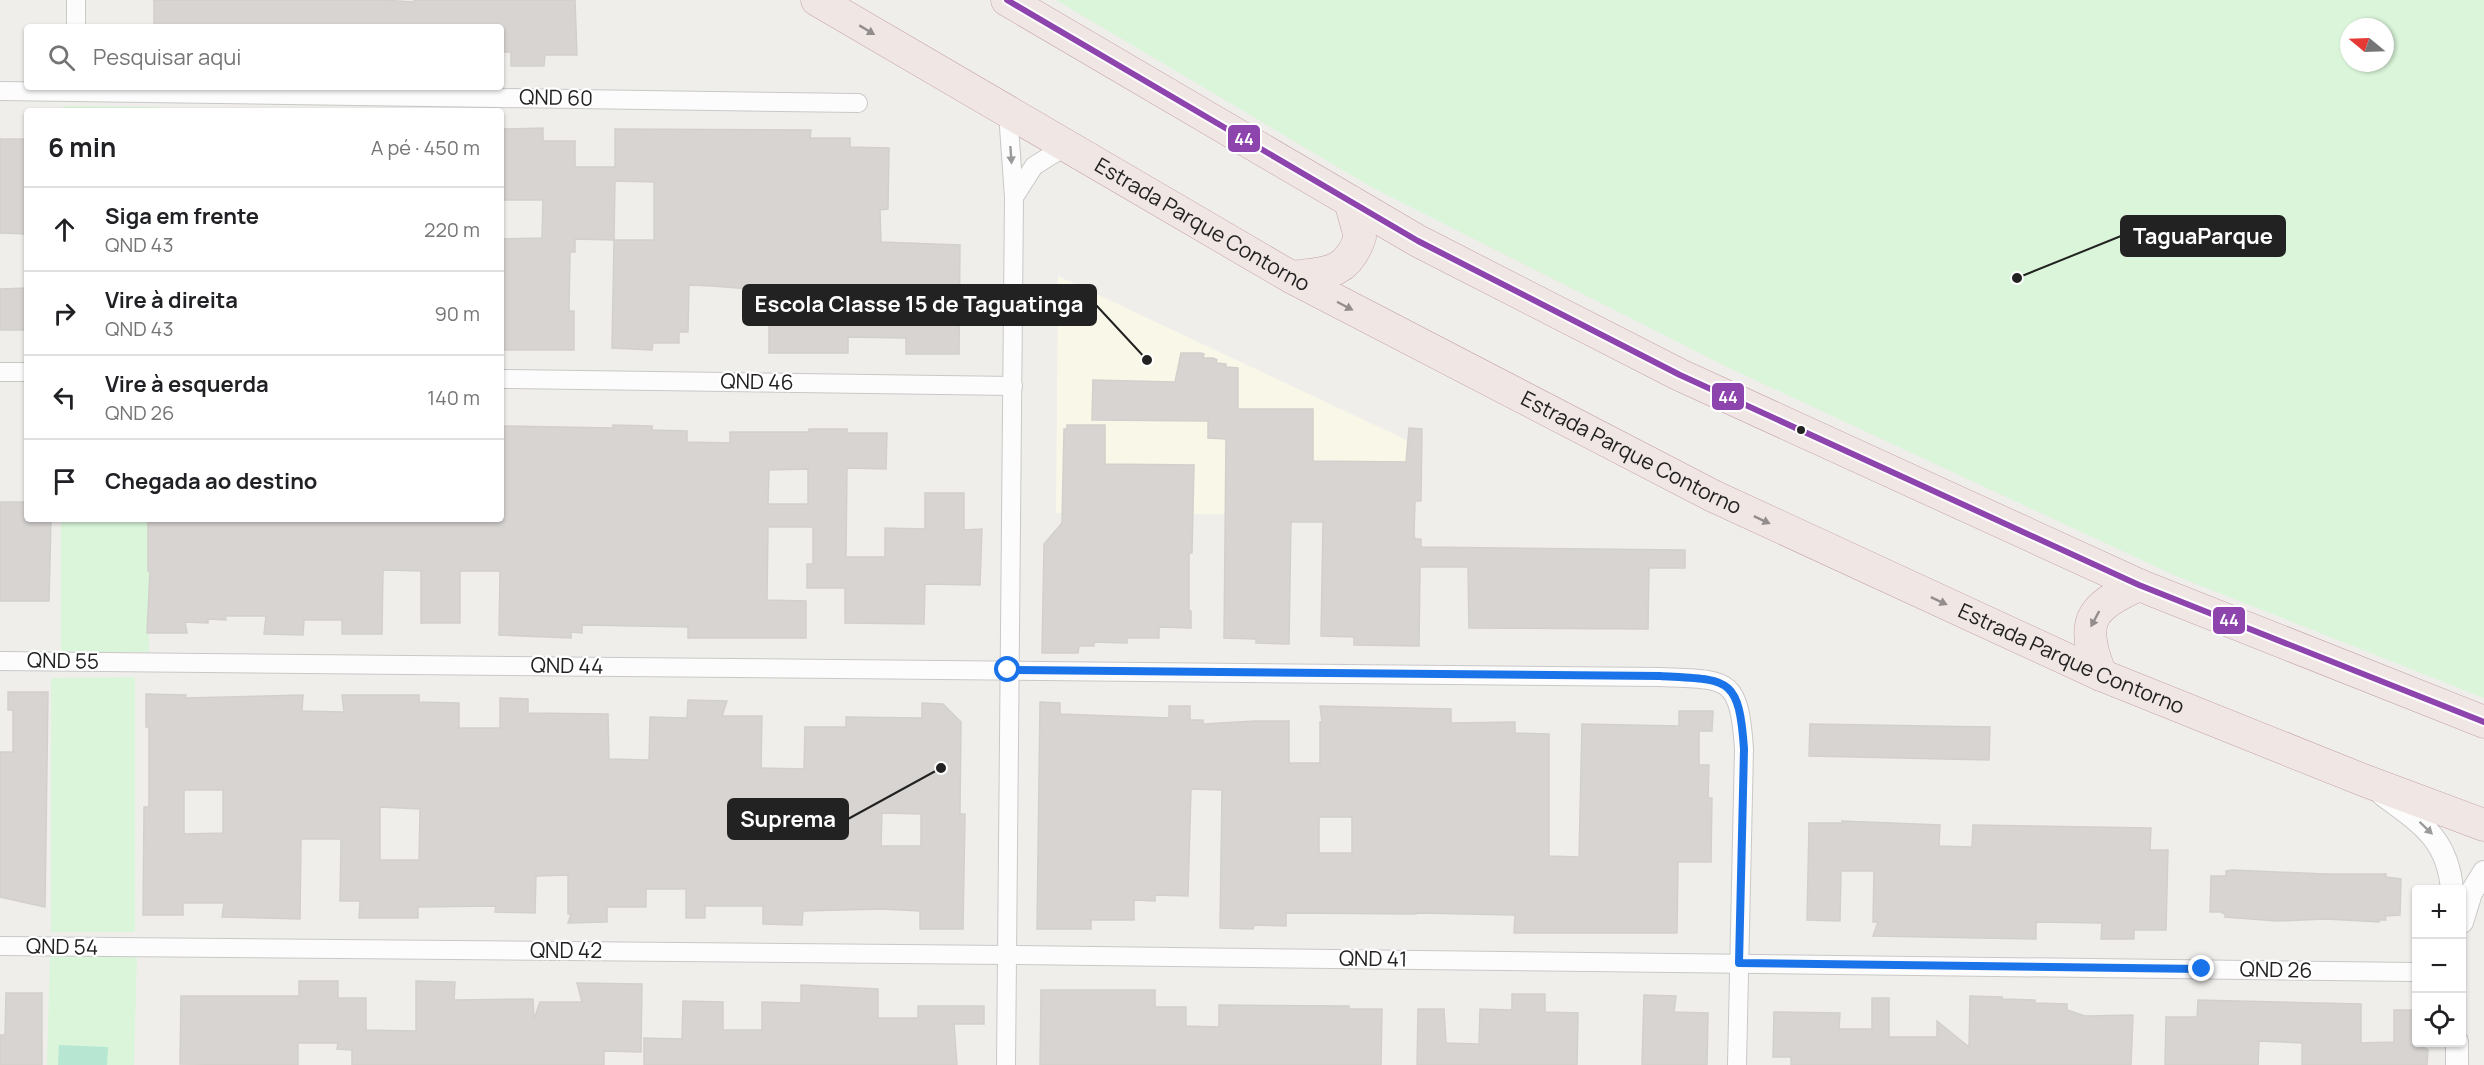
<!DOCTYPE html>
<html lang="pt">
<head>
<meta charset="utf-8">
<style>
	body { margin:0; font-family:Manrope,sans-serif; background:#f2f2f2; color:#202124 }
	.controls { position:absolute; right:18px; bottom:18px; display:grid; overflow:hidden; border-radius:6px; box-shadow:0 2px 4px #0004 }
	.controls button { width:54px; height:54px; display:grid; place-items:center; padding:0; border:0; border-bottom:2px solid #e0e0e0; background:#fff; color:#202124; font:30px sans-serif }
	.compass { position:absolute; left:2340px; top:18px; width:54px; height:54px; border-radius:50%; background:#fff; box-shadow:0 2px 4px #0004; rotate:289deg }
	.stop { position:absolute; width:18px; height:18px; margin:-14px; border:4px solid #1a73e8; border-radius:50%; background:#fff }
	.stop.end { background:#1a73e8; border-color:#fff; box-shadow:0 2px 6px #0008 }
	.list { margin:0; padding:0; list-style:none }
	h2 { display:flex; justify-content:space-between; align-items:center; height:78px; margin:0; padding:0 24px; font-size:26px }
	h2 small { font-size:20px; font-weight:400; color:#757577 }
	.list li { display:grid; grid-template-columns:39px 1fr auto; gap:18px; align-items:center; box-sizing:border-box; height:84px; padding:0 24px; border-top:2px solid #e0e0e0 }
	.list b { display:block; font-size:22px; white-space:nowrap }
	.list p { margin:0; font-size:20px; white-space:nowrap; color:#757577 }
	.list em { font-size:20px; font-style:normal; color:#757577 }
	.icon { flex:none; width:33px; height:33px; fill:none; stroke:currentColor; stroke-width:2; stroke-linecap:round; stroke-linejoin:round }
	.map { position:relative; flex:none; width:2484px; height:1065px; overflow:hidden }
	.search { position:absolute; background:#fff; box-shadow:0 2px 4px #0004; left:24px; top:24px; width:480px; height:66px; display:flex; align-items:center; gap:15px; box-sizing:border-box; padding:0 21px; border-radius:6px; color:#757577; font-size:22px }
	.panel { position:absolute; background:#fff; box-shadow:0 2px 4px #0004; left:24px; top:108px; width:480px; height:414px; border-radius:6px }
	.map>svg:first-child { display:block }
	.education { fill:#f8f7e8 }
	.park { fill:#daf5da; fill-rule:evenodd }
	.pitch { fill:#b7e6d2 }
	.building { fill:#d7d4d2; stroke:#d3d0cc; stroke-width:1.5; fill-rule:evenodd }
	.lines { fill:none; stroke-linecap:round; stroke-linejoin:round }
	.minor-casing { stroke:#c9c8c7; stroke-width:20 }
	.tertiary-casing { stroke:#c9c8c7; stroke-width:24 }
	.trunk-casing { stroke:#c5a2ac; stroke-width:33 }
	.minor { stroke:#fdfcfc; stroke-width:18 }
	.tertiary { stroke:#fdfcfc; stroke-width:22 }
	.trunk { stroke:#f0e6e4; stroke-width:32 }
	.bus-1-casing { stroke:#fff; stroke-width:10 }
	.bus-1 { stroke:#8e44ad; stroke-width:6 }
	.oneway { fill:#938e8d }
	.oneway2 { fill:#9a9a9a }
	.route { stroke:#1a73e8; stroke-width:8 }
	.bus-dot { fill:#222; stroke:#fff; stroke-width:2 }
	.labels { text-anchor:middle; stroke-width:4.5; stroke-linejoin:round; paint-order:stroke }
	.street-label { font-size:21px; fill:#222; stroke:#fff }
	.leader { fill:none; stroke:#222; stroke-width:2 }
	.callout-dot { fill:#222; stroke:#fff; stroke-width:2 }
	.callout { fill:#222; stroke:#222; stroke-width:2 }
	.callout-label { font-size:22px; text-anchor:middle; font-weight:bold; fill:#fff }
	.line-badge { stroke:#fff; stroke-width:2 }
	.badge-label { font-size:16px; text-anchor:middle; font-weight:bold; fill:#fff }
</style>
</head>
<body>
<div class="map">
<svg width="2484" height="1065" viewBox="0 0 2484 1065">
	<rect width="100%" height="100%" fill="#f0eeeb"/>
	<polygon class="education" points="1058,276 1415,444 1410,516 1056,513"/>
	<g class="park">
		<path d="M1056 0H2484V698L2176 576 1729 368 1373 188ZM2349 27H2385V63H2349Z"/>
		<polygon points="63,106 159,107 159,111 63,111"/>
		<rect x="61" y="519" width="88" height="133"/>
		<polygon points="135,677 135,932 51,932 51,678"/>
		<polygon points="50,954 137,956 134,1065 47,1065"/>
	</g>
	<polygon class="pitch" points="59,1045 108,1047 107,1065 58,1065"/>
	<g class="building">
		<polygon points="154,0 382,0 414,2 414,0 575,0 577,55 545,55 544,66 511,66 511,52 501,52 501,27 154,27"/>
		<polygon points="543,128 543,141 575,141 575,167 615,167 615,129 811,130 810,138 850,138 850,147 889,148 888,209 880,210 881,242 960,245 959,354 906,354 906,338 848,337 848,353 769,353 769,318 750,318 751,289 712,286 689,285 688,332 679,332 679,343 653,343 652,350 612,348 614,240 654,240 654,182 615,181 614,240 575,239 575,252 570,252 569,311 574,311 574,350 501,350 501,239 542,238 543,200 504,200 504,129"/>
		<polygon points="0,139 27,139 27,234 0,233"/>
		<polygon points="27,288 27,330 0,330 0,289"/>
		<polygon points="1181,353 1201,353 1204,354 1203,358 1213,358 1217,360 1216,363 1226,364 1226,367 1238,368 1238,409 1313,409 1313,461 1406,462 1409,428 1422,429 1421,501 1415,501 1414,534 1415,539 1421,539 1421,547 1685,550 1685,568 1649,568 1648,629 1469,628 1468,567 1420,567 1419,646 1354,645 1354,637 1321,636 1323,522 1291,522 1289,644 1256,643 1256,639 1224,638 1226,439 1208,438 1208,421 1092,420 1093,380 1175,382"/>
		<path d="M613 425 652 426V430L687 431V442L730 443V432H809V429H847V433H887L886 469 847 468 846 557H885V528L925 529V493H964V530L982 529 980 585 925 584 924 624 845 623V588H807V564H813V527H768L767 600 806 601V638H688V627L582 625V633L571 632V638L499 635 500 571H460V623H421V571L383 570 382 634H342V620H304L303 635 264 634 266 616H225L226 620 208 619V623L185 622 187 633H147L150 571H148V521L501 519V426L613 428ZM808 469V504H768L769 470Z"/>
		<polygon points="1067,425 1105,425 1105,464 1194,465 1192,553 1189,553 1189,611 1191,611 1191,628 1159,627 1159,638 1127,638 1127,643 1094,642 1094,646 1079,646 1078,653 1042,653 1044,544 1062,523 1064,429 1067,429"/>
		<polygon points="0,502 27,502 27,519 51,519 49,601 0,601"/>
		<polygon points="8,692 48,692 45,907 0,897 0,752 13,752 13,710 8,710"/>
		<path d="M146 694 186 695 185 698 303 695 302 711 344 712 342 695H419V702L459 703V728H500V698L528 699V713L608 714 609 759 649 760 650 717 687 718 688 700 727 701 722 716H762L761 768 804 769 805 727H846V717L922 718V703L943 704 961 722 960 814H965L963 929H920V911L881 909 803 911 802 925 763 924V906H705V918H686V889H646V907H607V922L568 923 571 914H568V875L536 876 535 913 495 912 496 906 418 907V918H359L360 901H340L341 839H301L300 919 222 917 224 903H183V915H143L144 807H149V727H146ZM184 790H223V833L184 834ZM380 807 420 809 419 860H380ZM882 813 921 814V846H881Z"/>
		<path d="M1040 702 1060 703V714L1169 718V706H1190V720H1203V724L1255 721H1289V763H1320V722H1322L1320 706 1451 709V723L1515 722V733L1549 734V856L1579 857 1582 724 1679 726V711H1713L1712 731H1699V765H1709L1708 798H1712L1711 862H1678L1677 933H1514L1515 915 1416 913V914L1286 913V926L1254 925 1253 929 1220 928 1222 790 1191 789 1188 896 1155 895V901L1134 900V920H1091V929H1037ZM1319 817H1352V853H1319Z"/>
		<polygon points="1810,724 1990,727 1989,760 1809,756"/>
		<polygon points="1842,821 1940,825 1939,846 1972,847 1973,825 2151,828 2150,850 2168,850 2166,930 2134,930 2134,939 2101,939 2102,923 2036,922 2036,939 1873,936 1878,922 1873,922 1874,871 1841,871 1840,921 1807,920 1809,823 1842,823"/>
		<polygon points="2232,870 2325,874 2386,874 2386,877 2401,879 2400,915 2385,916 2386,920 2379,920 2379,922 2326,919 2277,921 2225,917 2225,914 2221,912 2210,912 2211,876 2226,876 2226,871"/>
		<polygon points="299,981 338,981 338,998 366,998 366,1030 416,1031 416,981 455,982 454,1000 533,999 534,1019 540,1002 582,1002 577,983 642,984 641,1052 604,1051 604,1065 352,1065 352,1050 337,1049 338,1043 298,1043 298,1065 180,1064 181,996 299,996"/>
		<polygon points="801,985 878,989 878,1018 918,1018 918,1006 984,1006 984,1024 954,1024 957,1065 644,1065 644,1038 682,1039 683,1001 723,1002 723,1030 762,1030 762,1002 801,1003"/>
		<polygon points="1041,990 1155,990 1155,1007 1186,1007 1186,1026 1219,1027 1219,1005 1349,1006 1349,1009 1382,1009 1381,1065 1040,1065"/>
		<polygon points="6,993 42,993 42,1065 0,1065 0,1035 5,1035"/>
		<polygon points="1512,994 1545,994 1545,1012 1578,1013 1577,1065 1417,1065 1418,1009 1444,1009 1446,1043 1479,1044 1480,1009 1512,1010"/>
		<polygon points="1644,995 1676,996 1674,1012 1708,1013 1707,1065 1642,1065"/>
		<polygon points="1970,996 2002,997 2003,999 2035,1000 2035,1003 2067,1004 2067,1010 2085,1016 2133,1015 2131,1065 1791,1065 1791,1057 1773,1057 1774,1012 1840,1013 1839,1029 1872,1029 1872,998 1889,998 1889,1037 1937,1037 1937,1021 1969,1047"/>
		<polygon points="2198,1000 2361,1004 2361,1043 2394,1042 2394,1010 2416,1010 2416,1042 2428,1050 2427,1065 2302,1065 2302,1043 2259,1041 2258,1065 2165,1065 2166,1017 2197,1017"/>
	</g>
	<g class="lines">
		<g class="minor-casing">
			<g id="minor">
				<polyline points="76,27 76,0"/>
				<polyline points="0,91 858,103"/>
				<polyline points="1014,197 1034,166 1066,146"/>
				<polyline points="0,372 27,372"/>
				<polyline points="501,379 1013,386"/>
				<path d="M0 661 1660 677C1728 680 1739 675 1744 749L1737 1065"/>
				<polyline points="0,946 1008,955 2416,972"/>
				<polyline points="1006,1065 1014,197 1008,113"/>
			</g>
		</g>
		<g class="tertiary-casing">
			<g id="tertiary">
				<path d="M2383 795C2421 823 2448 839 2452 890"/>
				<polyline points="2462,922 2471,893 2484,872"/>
				<polyline points="2457,1065 2457,1042"/>
			</g>
		</g>
		<g class="trunk-casing">
			<g id="trunk">
				<path id="s1" d="M817 0 1291 277 1713 496 2101 675 2363 780 2484 825"/>
				<polyline points="1007,0 1418,241 1680,375 2139,585 2484,722"/>
				<path d="M1291 277C1326 273 1347 275 1360 237L1350 201"/>
				<path d="M2101 675C2080 622 2088 608 2139 585"/>
			</g>
		</g>
		<use href="#minor" class="minor"/>
		<use href="#tertiary" class="tertiary"/>
		<use href="#trunk" class="trunk"/>
		<g class="bus-1-casing">
			<polyline id="bus-1" points="1007,0 1418,241 1680,375 2139,585 2484,722"/>
		</g>
		<use href="#bus-1" class="bus-1"/>
	</g>
	<defs><path id="oneway-solid" d="M-6-.8H1V-3.2L6.5 0L1 3.2V.8H-6Z" transform="scale(1.5)"/></defs>
	<g class="oneway">
		<use href="#oneway-solid" transform="translate(867 30) rotate(31)"/>
		<use href="#oneway-solid" transform="translate(1345 306) rotate(28)"/>
		<use href="#oneway-solid" transform="translate(1762 520) rotate(25)"/>
		<use href="#oneway-solid" transform="translate(1939 601) rotate(25)"/>
		<use href="#oneway-solid" transform="translate(2095 619) rotate(118)"/>
	</g>
	<g class="oneway2">
		<use href="#oneway-solid" transform="translate(1011 155) rotate(86)"/>
		<use href="#oneway-solid" transform="translate(2426 828) rotate(44)"/>
	</g>
	<g class="lines">
		<path class="route" d="M1008 670 1660 676C1728 680 1739 675 1744 749L1739 963 2202 969"/>
	</g>
	<circle class="bus-dot" cx="1801" cy="430" r="5"/>
	<g class="labels">
		<g class="street-label">
			<text transform="translate(556 98) rotate(1)" y="7">QND 60</text>
			<text dy="7" stroke="none"><textPath href="#s1" startOffset="446">Estrada Parque Contorno</textPath></text>
			<text transform="translate(757 382) rotate(1)" y="7">QND 46</text>
			<text dy="7" stroke="none"><textPath href="#s1" startOffset="932">Estrada Parque Contorno</textPath></text>
			<text dy="7" stroke="none"><textPath href="#s1" startOffset="1418">Estrada Parque Contorno</textPath></text>
			<text transform="translate(63 661) rotate(1)" y="7">QND 55</text>
			<text transform="translate(567 666) rotate(1)" y="7">QND 44</text>
			<text transform="translate(62 947) rotate(1)" y="7">QND 54</text>
			<text x="566" y="958">QND 42</text>
			<text transform="translate(1373 959) rotate(1)" y="7">QND 41</text>
			<text transform="translate(2276 970) rotate(1)" y="7">QND 26</text>
		</g>
	</g>
	<path class="leader" d="M2017 278L2121 236M1147 360L1096 305M941 768L848 819"/>
	<g class="callout-dot">
		<circle cx="2017" cy="278" r="6"/>
		<circle cx="1147" cy="360" r="6"/>
		<circle cx="941" cy="768" r="6"/>
	</g>
	<g class="callout">
		<rect x="2121" y="216" width="164" height="40" rx="6"/>
		<rect x="743" y="285" width="353" height="40" rx="6"/>
		<rect x="728" y="799" width="120" height="40" rx="6"/>
	</g>
	<g class="callout-label">
		<text x="2203" y="244">TaguaParque</text>
		<text x="919" y="312">Escola Classe 15 de Taguatinga</text>
		<text x="788" y="827">Suprema</text>
	</g>
	<g class="line-badge">
		<rect x="1227" y="124" width="34" height="29" rx="6" fill="#8e44ad"/>
		<rect x="1711" y="382" width="34" height="29" rx="6" fill="#8e44ad"/>
		<rect x="2212" y="606" width="34" height="29" rx="6" fill="#8e44ad"/>
	</g>
	<g class="badge-label">
		<text x="1244" y="145">44</text>
		<text x="1728" y="403">44</text>
		<text x="2229" y="626">44</text>
	</g>
</svg>
<div class="controls">
<button>+</button>
<button>−</button>
<button><svg class="icon" aria-label="locate" viewBox="0 0 24 24"><circle cx="12" cy="12" r="6"/><path d="M12 2v4M12 18v4M2 12h4M18 12h4"/></svg></button>
</div>
<svg class="compass" viewBox="-18 -18 36 36"><path d="M0-13l5 13h-10z" fill="#e53935"/><path d="M0 13l5-13h-10z" fill="#757577"/></svg>
<div class="stop" style="left:1008px;top:670px"></div>
<div class="stop end" style="left:2202px;top:969px"></div>
<div class="search"><svg class="icon" aria-label="search" viewBox="0 0 24 24"><circle cx="10" cy="10" r="6"/><path d="M15 15l6 6"/></svg>Pesquisar aqui</div>
<section class="panel">
<h2>6 min<small>A pé · 450 m</small></h2>
<ul class="list">
<li><svg class="icon" aria-label="ahead" viewBox="0 0 24 24"><path d="M12 20V5M6 11l6-6 6 6"/></svg><div><b>Siga em frente</b><p>QND 43</p></div><em>220 m</em></li>
<li><svg class="icon" aria-label="right" viewBox="0 0 24 24"><path d="M7 20v-9h11M14 6l5 5-5 5"/></svg><div><b>Vire à direita</b><p>QND 43</p></div><em>90 m</em></li>
<li><svg class="icon" aria-label="left" viewBox="0 0 24 24"><path d="M17 20v-9H6M10 6l-5 5 5 5"/></svg><div><b>Vire à esquerda</b><p>QND 26</p></div><em>140 m</em></li>
<li><svg class="icon" aria-label="arrive" viewBox="0 0 24 24"><path d="M6 21V4h12l-3 4 3 4H6"/></svg><div><b>Chegada ao destino</b></div></li>
</ul>
</section>
</div>
</body>
</html>
